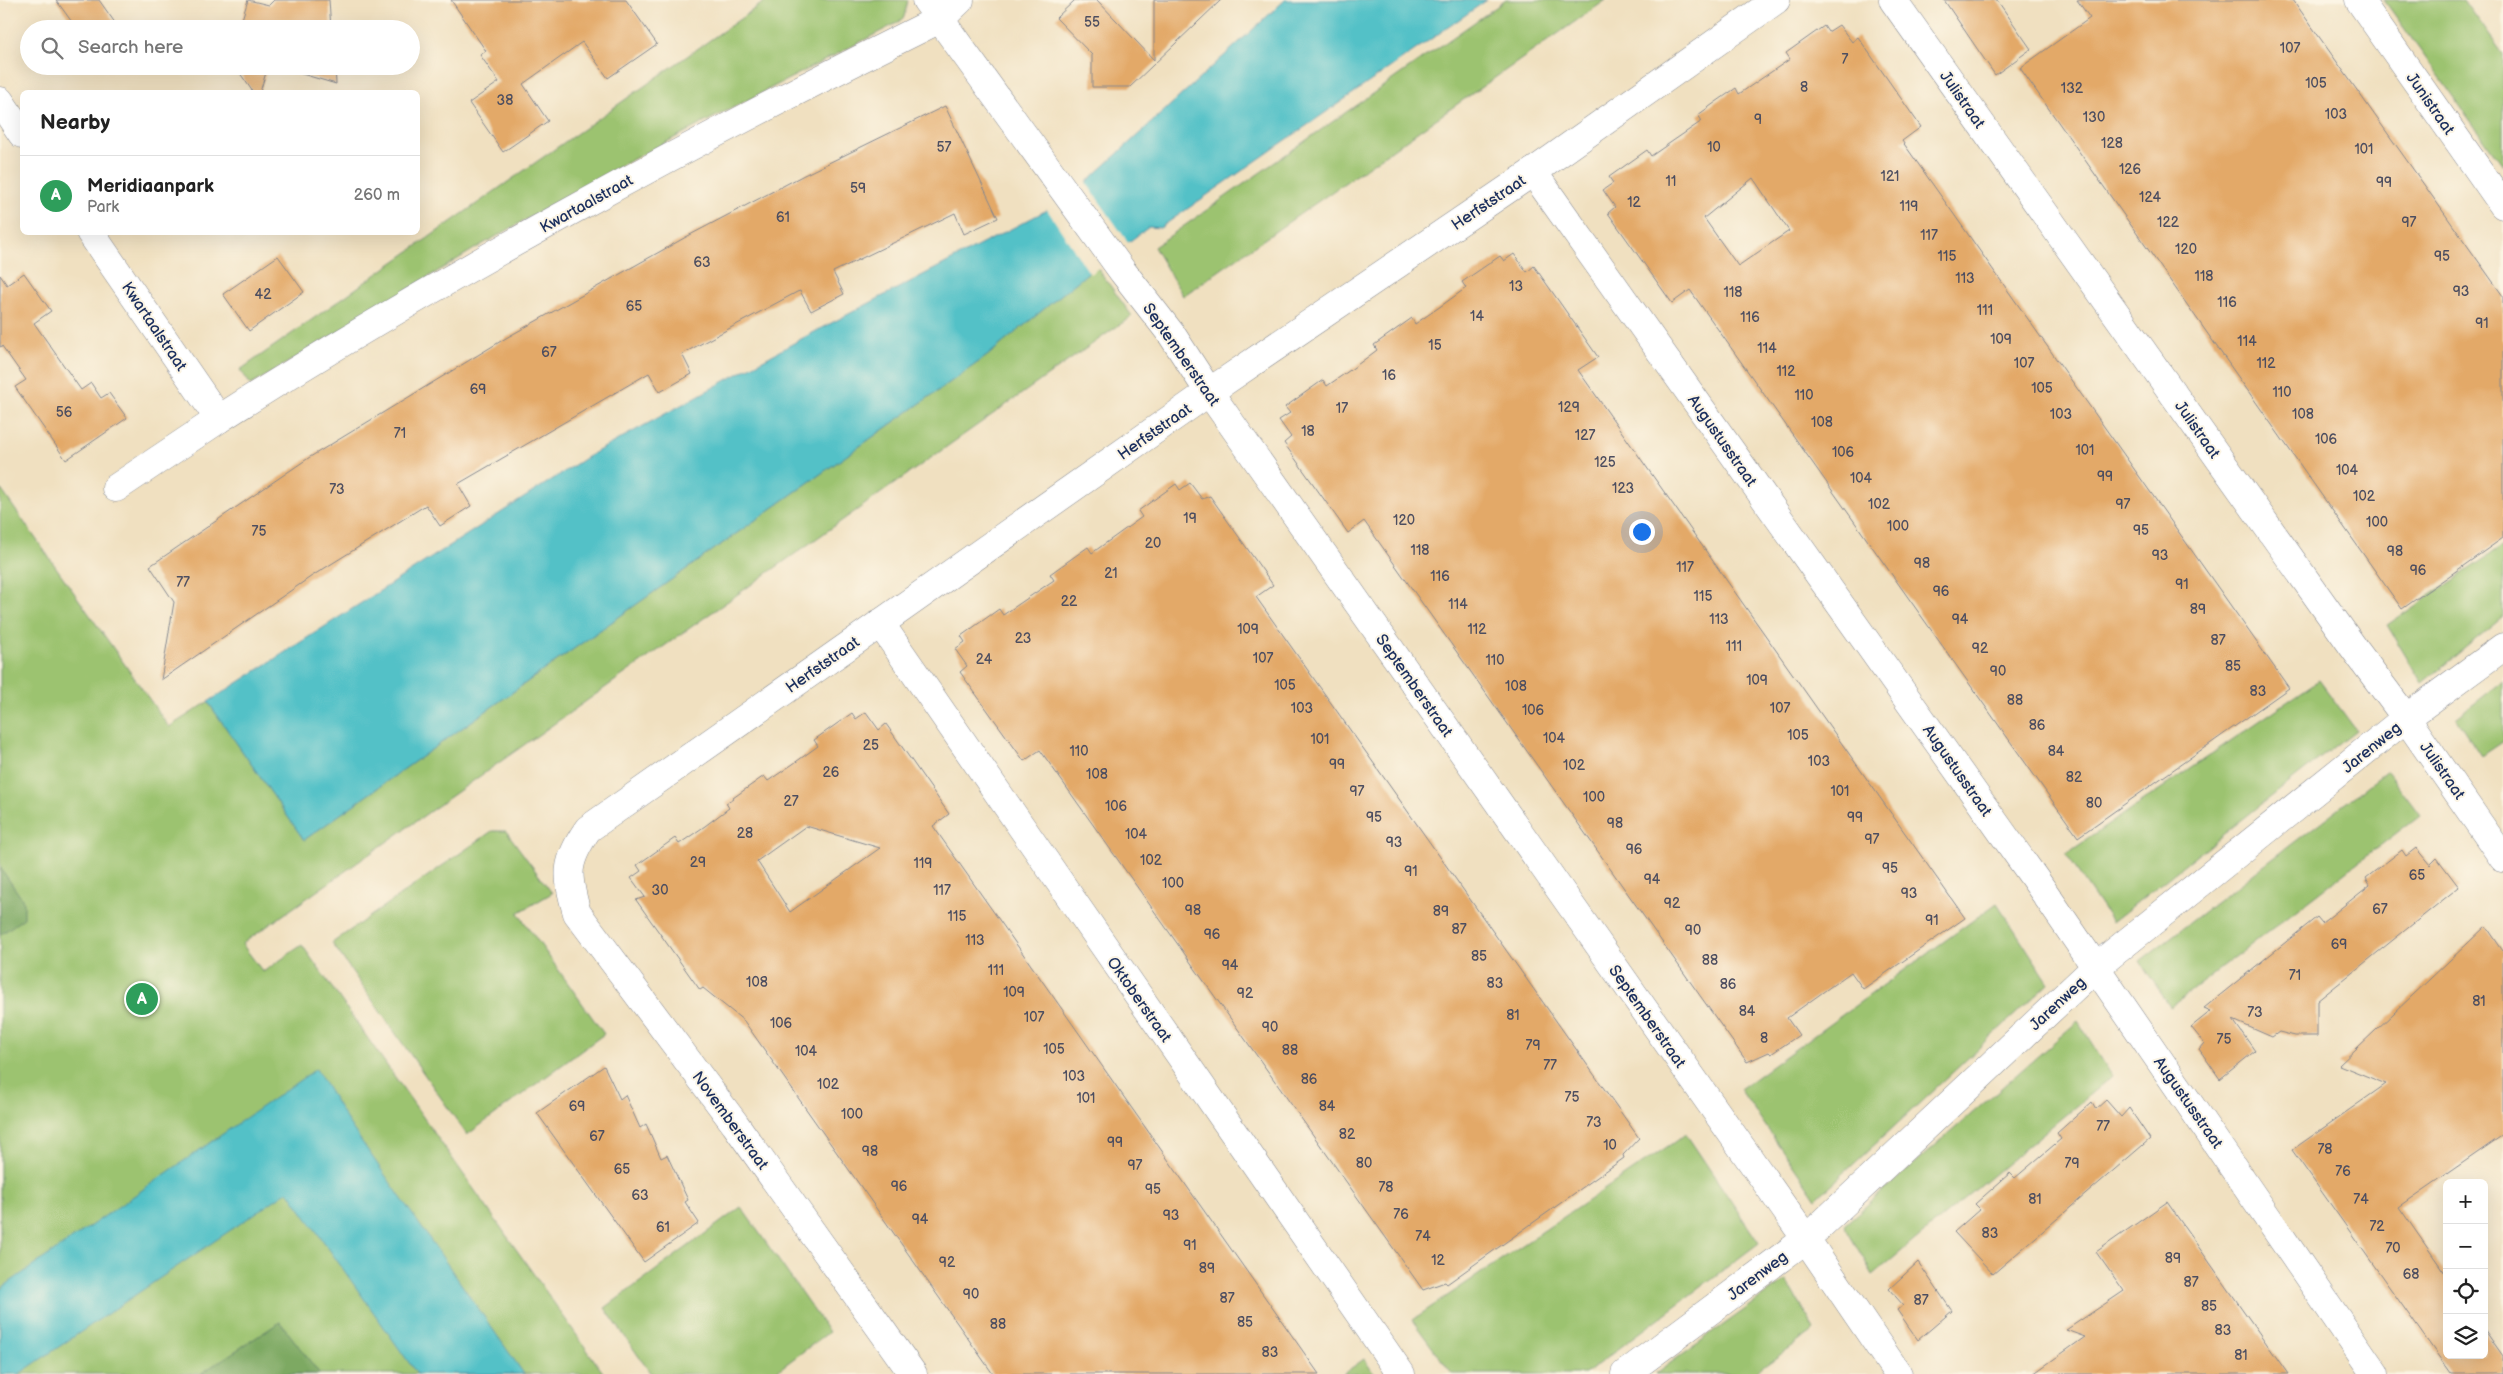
<!DOCTYPE html>
<html lang="en">
<head>
<meta charset="utf-8">
<style>
	body { margin:0; font-family:"Balsamiq Sans",sans-serif; background:#f2f2f2; color:#222 }
	.controls { position:absolute; right:15px; bottom:15px; display:grid; overflow:hidden; border-radius:8px; box-shadow:0 5px 20px #0002 }
	.controls button { width:45px; height:45px; display:grid; place-items:center; padding:0; border:0; border-bottom:1px solid #e0e0e0; background:#fff; color:#222; font:25px sans-serif }
	.you { position:absolute; left:1641px; top:531px; width:18px; height:18px; margin:-12px; border:4px solid #fff; border-radius:50%; background:#1a73e8; box-shadow:0 0 0 8px #1a73e833 }
	.badge { display:grid; place-items:center; width:32px; height:32px; border-radius:50%; background:#1f6fb2; color:#fff; font-size:16px; font-weight:700 }
	.pin { position:absolute; translate:-50% -50%; border:2px solid #fff; box-shadow:0 1px 5px #0006 }
	.list { margin:0; padding:0; list-style:none }
	h2 { display:flex; justify-content:space-between; align-items:center; height:65px; margin:0; padding:0 20px; font-size:21px }
	h2 small { font-size:16px; font-weight:400; color:#767676 }
	.list li { display:grid; grid-template-columns:32px 1fr auto; gap:15px; align-items:center; box-sizing:border-box; height:80px; padding:0 20px; border-top:1px solid #e0e0e0 }
	.list b { display:block; font-size:19px; white-space:nowrap }
	.list p { margin:0; font-size:16px; white-space:nowrap; color:#767676 }
	.list em { font-size:16px; font-style:normal; color:#767676 }
	.icon { flex:none; width:28px; height:28px; fill:none; stroke:currentColor; stroke-width:2; stroke-linecap:round; stroke-linejoin:round }
	.map { position:relative; flex:none; width:2503px; height:1374px; overflow:hidden }
	.search { position:absolute; background:#fff; box-shadow:0 5px 20px #0002; left:20px; top:20px; width:400px; height:55px; display:flex; align-items:center; gap:12px; box-sizing:border-box; padding:0 18px; border-radius:28px; color:#767676; font-size:19px }
	.panel { position:absolute; background:#fff; box-shadow:0 5px 20px #0002; left:20px; top:90px; width:400px; height:145px; border-radius:8px }
	.map>svg:first-child { display:block }
	.green { fill:#9cc36f; stroke:#5c7966 }
	.forest { fill:#7da962; stroke:#4c6c60 }
	.water { fill:#53c1c7; stroke:#377892 }
	.pier { fill:#f0e0c0 }
	.building { fill:#e3a967; fill-rule:evenodd }
	.lines { fill:none; stroke-linecap:round; stroke-linejoin:round }
	.minor-casing { stroke:#86888f; stroke-width:29 }
	.minor { stroke:#fff; stroke-width:28 }
	.labels { text-anchor:middle; stroke-width:4; stroke-linejoin:round; paint-order:stroke }
	.number-label { font-size:14px; fill:#4d4e60 }
	.street-label { font-size:16px; fill:#1b2f5e; stroke:#fcf5e5 }
</style>
</head>
<body>
<div class="map">
<svg width="2503" height="1374" viewBox="0 0 2503 1374">
	<rect width="100%" height="100%" fill="#fcf5e5"/>
	<filter id="ink" filterUnits="userSpaceOnUse"><feTurbulence type="fractalNoise" baseFrequency=".02" numOctaves="2"/><feDisplacementMap in="SourceGraphic" scale="10" xChannelSelector="R" yChannelSelector="G"/><feConvolveMatrix kernelMatrix="1 2 1 2 8 2 1 2 1" color-interpolation-filters="sRGB"/></filter>
	<filter id="wash" filterUnits="userSpaceOnUse"><feTurbulence type="fractalNoise" baseFrequency=".0096" numOctaves="4" result="noise"/><feDisplacementMap in="SourceGraphic" scale="20" xChannelSelector="R" yChannelSelector="G"/><feGaussianBlur stdDeviation="1.12" result="paint"/><feColorMatrix in="noise" values="0 0 0 0 0 0 0 0 0 0 0 0 0 0 0 0 0 1.4 0 .05"/><feComposite in="paint" operator="in"/></filter>
	<g filter="url(#wash)">
		<rect width="100%" height="100%" fill="#f0e0c0"/>
		<g class="green">
			<polygon points="767,0 908,0 904,17 897,23 620,166 476,248 251,385 240,370"/>
			<polygon points="1506,0 1606,0 1183,296 1154,247"/>
			<polygon points="2384,0 2464,0 2503,54 2503,166"/>
			<polygon points="1096,266 1132,316 242,944 263,972 302,945 604,1374 0,1374 0,488 169,727 208,702 304,840 987,356"/>
			<polygon points="2503,546 2503,617 2422,683 2387,625"/>
			<polygon points="2319,680 2356,730 2112,922 2066,854"/>
			<polygon points="2503,681 2503,741 2481,756 2456,718"/>
			<polygon points="2387,771 2420,815 2170,1007 2140,961"/>
			<polygon points="492,831 506,831 552,893 518,913 604,1034 467,1135 332,943"/>
			<polygon points="1997,903 2049,983 1816,1199 1740,1089"/>
			<polygon points="2078,1021 2112,1076 1873,1275 1844,1225"/>
			<polygon points="1686,1134 1759,1243 1585,1374 1452,1374 1412,1320"/>
			<polygon points="741,1207 829,1332 773,1374 651,1374 605,1308"/>
			<polygon points="1786,1280 1815,1330 1753,1374 1655,1374"/>
			<polygon points="1364,1359 1374,1374 1343,1374"/>
		</g>
		<g class="forest">
			<polygon points="0,867 24,902 24,918 0,935"/>
			<polygon points="280,1322 320,1374 200,1374"/>
		</g>
		<g class="water">
			<polygon points="1285,0 1487,0 1160,228 1149,227 1096,266 987,356 304,840 208,702 587,457 801,339 1068,199"/>
			<polygon points="316,1069 348,1122 524,1374 417,1374 288,1191 19,1374 0,1374 0,1289"/>
		</g>
		<polygon class="pier" points="1085,181 1130,245 1090,274 1046,208 1066,197"/>
		<g id="blocks">
			<g class="building">
				<polygon points="56,0 99,0 118,27 77,29"/>
				<polygon points="248,0 269,5 274,0 329,0 331,29 239,29"/>
				<polygon points="451,0 626,0 657,44 608,78 582,42 523,84 548,121 503,152 469,103 499,82 480,55 486,51"/>
				<polygon points="1075,0 1097,0 1154,60 1154,0 1221,0 1130,87 1092,87 1092,55 1056,18"/>
				<polygon points="1944,0 1997,0 2031,49 1995,75"/>
				<polygon points="2077,0 2293,0 2503,296 2503,538 2402,609 2020,68 2090,18"/>
				<path d="M1839 25 1852 42 1858 37 1921 127 1902 141 2289 688 2078 837 1690 290 1672 303 1608 213 1615 207 1603 190 1613 183 1609 177 1647 150 1651 156 1702 121 1698 115 1716 102 1736 88 1739 94 1790 59 1786 53 1824 26 1828 32ZM1753 178 1789 231 1738 266 1704 218Z"/>
				<polygon points="235,66 268,66 260,92 253,92"/>
				<polygon points="275,66 335,66 336,84"/>
				<polygon points="945,106 998,218 964,234 955,213 833,272 844,294 811,311 800,291 797,292 682,354 692,374 660,392 649,373 458,484 471,506 440,526 426,505 312,576 161,680 174,602 150,566 310,457 506,338 686,237 804,175"/>
				<polygon points="1514,254 1527,272 1534,266 1598,357 1578,370 1965,918 1863,989 1851,972 1787,1018 1799,1035 1771,1054 1769,1052 1747,1062 1364,521 1348,533 1284,443 1291,437 1279,420 1290,413 1285,407 1323,380 1327,386 1353,368 1377,350 1374,345 1412,318 1415,324 1441,306 1466,288 1462,282 1500,256 1504,261"/>
				<polygon points="278,256 304,292 249,331 223,294"/>
				<polygon points="24,273 51,311 34,323 81,390 91,383 101,398 109,393 127,418 66,460 15,387 26,380 2,346 0,347 0,275 7,285"/>
				<polygon points="1190,483 1202,499 1210,496 1273,585 1256,597 1639,1138 1623,1155 1624,1158 1447,1284 1445,1282 1423,1290 1040,750 1024,761 960,672 967,666 955,649 965,642 961,636 999,609 1003,615 1054,580 1050,574 1088,547 1092,553 1142,517 1138,511 1176,484 1180,490"/>
				<path d="M866 712 879 730 886 724 949 814 933 826 1319 1374H993L744 1021 703 988 700 990 636 900 645 897 631 878 641 871 637 865 675 838 679 844 705 826 729 808 726 803 764 776 768 781 793 764 818 746 814 740 852 713 856 719ZM806 826 880 848 790 912 757 861Z"/>
				<polygon points="2416,848 2430,865 2437,858 2459,887 2317,1001 2317,1036 2295,1036 2279,1032 2272,1037 2233,1020 2255,1051 2220,1079 2199,1049 2204,1043 2191,1027 2211,1011 2204,1008 2317,917 2322,923 2370,885 2366,878 2402,850 2406,856"/>
				<polygon points="2486,926 2503,951 2503,1135 2399,1207 2447,1276 2447,1355 2484,1355 2484,1329 2503,1356 2503,1374 2451,1374 2292,1150 2386,1084 2339,1065"/>
				<polygon points="604,1066 620,1099 625,1095 640,1128 646,1124 661,1158 667,1155 688,1200 685,1202 699,1223 644,1262 537,1113"/>
				<polygon points="2106,1100 2121,1117 2129,1108 2150,1139 1993,1274 1954,1232 1980,1209 1975,1204 2010,1173 2015,1178 2061,1139 2057,1133 2092,1102 2096,1109"/>
				<polygon points="2167,1202 2288,1374 2033,1374 2085,1337 2066,1330 2124,1291 2096,1252"/>
				<polygon points="1918,1262 1952,1311 1918,1340 1897,1310 1903,1305 1889,1289"/>
			</g>
		</g>
	</g>
	<g filter="url(#ink)">
		<use href="#blocks" fill-opacity="0" stroke="#86888f" stroke-width="1"/>
		<g class="lines">
			<g class="minor-casing">
				<g id="minor">
					<polyline points="926,0 1123,272 1172,335 1209,392 1806,1239 1898,1374"/>
					<polyline points="1893,0 2356,651 2406,718 2503,858"/>
					<polyline points="2359,0 2503,205"/>
					<polyline points="0,101 22,134"/>
					<polyline points="1533,172 2035,879 2375,1374"/>
					<path d="M90 232 219 419C451 271 694 141 940 19L960 0"/>
					<polyline points="116,488 219,419"/>
					<polyline points="880,623 1401,1374"/>
					<path d="M913 1374 735 1124 577 913C566 875 565 862 588 829L1209 392 1533 172 1776 0"/>
					<polyline points="1625,1374 1806,1239 2096,967 2406,718 2503,647"/>
				</g>
			</g>
			<use href="#minor" class="minor"/>
		</g>
	</g>
	<g class="labels">
		<g class="number-label">
			<text x="1092" y="27">55</text>
			<text x="2290" y="53">107</text>
			<text x="1845" y="64">7</text>
			<text x="2316" y="88">105</text>
			<text x="1804" y="92">8</text>
			<text x="2072" y="93">132</text>
			<text x="505" y="105">38</text>
			<text x="2336" y="119">103</text>
			<text x="2094" y="122">130</text>
			<text x="1758" y="124">9</text>
			<text x="2112" y="148">128</text>
			<text x="944" y="152">57</text>
			<text x="1714" y="152">10</text>
			<text x="2364" y="154">101</text>
			<text x="2130" y="174">126</text>
			<text x="1890" y="181">121</text>
			<text x="1671" y="186">11</text>
			<text x="2384" y="187">99</text>
			<text x="858" y="193">59</text>
			<text x="2150" y="202">124</text>
			<text x="1634" y="207">12</text>
			<text x="1909" y="211">119</text>
			<text x="783" y="222">61</text>
			<text x="2168" y="227">122</text>
			<text x="2409" y="227">97</text>
			<text x="1929" y="240">117</text>
			<text x="2186" y="254">120</text>
			<text x="1947" y="261">115</text>
			<text x="2442" y="261">95</text>
			<text x="702" y="267">63</text>
			<text x="2204" y="281">118</text>
			<text x="1965" y="283">113</text>
			<text x="1516" y="291">13</text>
			<text x="2461" y="296">93</text>
			<text x="1733" y="297">118</text>
			<text x="263" y="299">42</text>
			<text x="2227" y="307">116</text>
			<text x="634" y="311">65</text>
			<text x="1985" y="315">111</text>
			<text x="1477" y="321">14</text>
			<text x="1750" y="322">116</text>
			<text x="2482" y="328">91</text>
			<text x="2001" y="344">109</text>
			<text x="2247" y="346">114</text>
			<text x="1435" y="350">15</text>
			<text x="1767" y="353">114</text>
			<text x="549" y="357">67</text>
			<text x="2024" y="368">107</text>
			<text x="2266" y="368">112</text>
			<text x="1786" y="376">112</text>
			<text x="1389" y="380">16</text>
			<text x="2042" y="393">105</text>
			<text x="478" y="394">69</text>
			<text x="2282" y="397">110</text>
			<text x="1804" y="400">110</text>
			<text x="1569" y="412">129</text>
			<text x="1342" y="413">17</text>
			<text x="64" y="417">56</text>
			<text x="2061" y="419">103</text>
			<text x="2303" y="419">108</text>
			<text x="1822" y="427">108</text>
			<text x="1308" y="436">18</text>
			<text x="400" y="438">71</text>
			<text x="1585" y="440">127</text>
			<text x="2326" y="444">106</text>
			<text x="2085" y="455">101</text>
			<text x="1843" y="457">106</text>
			<text x="1605" y="467">125</text>
			<text x="2347" y="475">104</text>
			<text x="2105" y="481">99</text>
			<text x="1861" y="483">104</text>
			<text x="1623" y="493">123</text>
			<text x="337" y="494">73</text>
			<text x="2364" y="501">102</text>
			<text x="1879" y="509">102</text>
			<text x="2123" y="509">97</text>
			<text x="1190" y="523">19</text>
			<text x="1404" y="525">120</text>
			<text x="2377" y="527">100</text>
			<text x="1898" y="531">100</text>
			<text x="2141" y="535">95</text>
			<text x="259" y="536">75</text>
			<text x="1153" y="548">20</text>
			<text x="1420" y="555">118</text>
			<text x="2395" y="556">98</text>
			<text x="2160" y="560">93</text>
			<text x="1922" y="568">98</text>
			<text x="1685" y="572">117</text>
			<text x="2418" y="575">96</text>
			<text x="1111" y="578">21</text>
			<text x="1440" y="581">116</text>
			<text x="183" y="587">77</text>
			<text x="2182" y="589">91</text>
			<text x="1941" y="596">96</text>
			<text x="1703" y="601">115</text>
			<text x="1069" y="606">22</text>
			<text x="1458" y="609">114</text>
			<text x="2198" y="614">89</text>
			<text x="1719" y="624">113</text>
			<text x="1960" y="624">94</text>
			<text x="1248" y="634">109</text>
			<text x="1477" y="634">112</text>
			<text x="1023" y="643">23</text>
			<text x="2218" y="645">87</text>
			<text x="1734" y="651">111</text>
			<text x="1980" y="653">92</text>
			<text x="1263" y="663">107</text>
			<text x="984" y="664">24</text>
			<text x="1495" y="665">110</text>
			<text x="2233" y="671">85</text>
			<text x="1998" y="676">90</text>
			<text x="1757" y="685">109</text>
			<text x="1285" y="690">105</text>
			<text x="1516" y="691">108</text>
			<text x="2258" y="696">83</text>
			<text x="2015" y="705">88</text>
			<text x="1302" y="713">103</text>
			<text x="1780" y="713">107</text>
			<text x="1533" y="715">106</text>
			<text x="2037" y="730">86</text>
			<text x="1798" y="740">105</text>
			<text x="1554" y="743">104</text>
			<text x="1320" y="744">101</text>
			<text x="871" y="750">25</text>
			<text x="1079" y="756">110</text>
			<text x="2056" y="756">84</text>
			<text x="1819" y="766">103</text>
			<text x="1337" y="769">99</text>
			<text x="1574" y="770">102</text>
			<text x="831" y="777">26</text>
			<text x="1097" y="779">108</text>
			<text x="2074" y="782">82</text>
			<text x="1357" y="796">97</text>
			<text x="1840" y="796">101</text>
			<text x="1594" y="802">100</text>
			<text x="791" y="806">27</text>
			<text x="2094" y="808">80</text>
			<text x="1116" y="811">106</text>
			<text x="1374" y="822">95</text>
			<text x="1855" y="822">99</text>
			<text x="1615" y="828">98</text>
			<text x="745" y="838">28</text>
			<text x="1136" y="839">104</text>
			<text x="1872" y="844">97</text>
			<text x="1394" y="847">93</text>
			<text x="1634" y="854">96</text>
			<text x="1151" y="865">102</text>
			<text x="698" y="867">29</text>
			<text x="923" y="868">119</text>
			<text x="1890" y="873">95</text>
			<text x="1411" y="876">91</text>
			<text x="2417" y="880">65</text>
			<text x="1652" y="884">94</text>
			<text x="1173" y="888">100</text>
			<text x="660" y="895">30</text>
			<text x="942" y="895">117</text>
			<text x="1909" y="898">93</text>
			<text x="1672" y="908">92</text>
			<text x="2380" y="914">67</text>
			<text x="1193" y="915">98</text>
			<text x="1441" y="916">89</text>
			<text x="957" y="921">115</text>
			<text x="1932" y="925">91</text>
			<text x="1459" y="934">87</text>
			<text x="1693" y="935">90</text>
			<text x="1212" y="939">96</text>
			<text x="975" y="945">113</text>
			<text x="2339" y="949">69</text>
			<text x="1479" y="961">85</text>
			<text x="1710" y="965">88</text>
			<text x="1230" y="970">94</text>
			<text x="996" y="975">111</text>
			<text x="2295" y="980">71</text>
			<text x="757" y="987">108</text>
			<text x="1495" y="988">83</text>
			<text x="1728" y="989">86</text>
			<text x="1014" y="997">109</text>
			<text x="1245" y="998">92</text>
			<text x="2479" y="1006">81</text>
			<text x="1747" y="1016">84</text>
			<text x="2255" y="1017">73</text>
			<text x="1513" y="1020">81</text>
			<text x="1034" y="1022">107</text>
			<text x="781" y="1028">106</text>
			<text x="1270" y="1032">90</text>
			<text x="1764" y="1043">8</text>
			<text x="2224" y="1044">75</text>
			<text x="1533" y="1050">79</text>
			<text x="1054" y="1054">105</text>
			<text x="1290" y="1055">88</text>
			<text x="806" y="1056">104</text>
			<text x="1550" y="1070">77</text>
			<text x="1074" y="1081">103</text>
			<text x="1309" y="1084">86</text>
			<text x="828" y="1089">102</text>
			<text x="1572" y="1102">75</text>
			<text x="1086" y="1103">101</text>
			<text x="577" y="1111">69</text>
			<text x="1327" y="1111">84</text>
			<text x="852" y="1119">100</text>
			<text x="1594" y="1127">73</text>
			<text x="2103" y="1131">77</text>
			<text x="1347" y="1139">82</text>
			<text x="597" y="1141">67</text>
			<text x="1115" y="1147">99</text>
			<text x="1610" y="1150">10</text>
			<text x="2325" y="1154">78</text>
			<text x="870" y="1156">98</text>
			<text x="1364" y="1168">80</text>
			<text x="2072" y="1168">79</text>
			<text x="1135" y="1170">97</text>
			<text x="622" y="1174">65</text>
			<text x="2343" y="1176">76</text>
			<text x="899" y="1191">96</text>
			<text x="1386" y="1192">78</text>
			<text x="1153" y="1194">95</text>
			<text x="640" y="1200">63</text>
			<text x="2035" y="1204">81</text>
			<text x="2361" y="1204">74</text>
			<text x="1401" y="1219">76</text>
			<text x="1171" y="1220">93</text>
			<text x="920" y="1224">94</text>
			<text x="2377" y="1231">72</text>
			<text x="663" y="1232">61</text>
			<text x="1990" y="1238">83</text>
			<text x="1423" y="1241">74</text>
			<text x="1190" y="1250">91</text>
			<text x="2393" y="1253">70</text>
			<text x="2173" y="1263">89</text>
			<text x="1438" y="1265">12</text>
			<text x="947" y="1267">92</text>
			<text x="1207" y="1273">89</text>
			<text x="2411" y="1279">68</text>
			<text x="2191" y="1287">87</text>
			<text x="971" y="1299">90</text>
			<text x="1227" y="1303">87</text>
			<text x="1921" y="1305">87</text>
			<text x="2209" y="1311">85</text>
			<text x="1245" y="1327">85</text>
			<text x="998" y="1329">88</text>
			<text x="2223" y="1335">83</text>
			<text x="1270" y="1357">83</text>
			<text x="2241" y="1360">81</text>
		</g>
		<g class="street-label">
			<text transform="translate(1963 99) rotate(55)" y="6">Julistraat</text>
			<text transform="translate(2431 103) rotate(55)" y="6">Junistraat</text>
			<text transform="translate(1488 202) rotate(-34)" y="6">Herfststraat</text>
			<text transform="translate(586 203) rotate(-29)" y="6">Kwartaalstraat</text>
			<text transform="translate(155 326) rotate(56)" y="6">Kwartaalstraat</text>
			<text transform="translate(1182 354) rotate(55)" y="6">Septemberstraat</text>
			<text transform="translate(2198 429) rotate(55)" y="6">Julistraat</text>
			<text transform="translate(1154 431) rotate(-35)" y="6">Herfststraat</text>
			<text transform="translate(1723 440) rotate(55)" y="6">Augustusstraat</text>
			<text transform="translate(822 664) rotate(-35)" y="6">Herfststraat</text>
			<text transform="translate(1415 685) rotate(55)" y="6">Septemberstraat</text>
			<text transform="translate(2371 747) rotate(-39)" y="6">Jarenweg</text>
			<text transform="translate(1958 770) rotate(55)" y="6">Augustusstraat</text>
			<text transform="translate(2443 770) rotate(55)" y="6">Julistraat</text>
			<text transform="translate(1140 999) rotate(55)" y="6">Oktoberstraat</text>
			<text transform="translate(2057 1003) rotate(-43)" y="6">Jarenweg</text>
			<text transform="translate(1648 1016) rotate(55)" y="6">Septemberstraat</text>
			<text transform="translate(2189 1102) rotate(55)" y="6">Augustusstraat</text>
			<text transform="translate(731 1120) rotate(54)" y="6">Novemberstraat</text>
			<text transform="translate(1757 1275) rotate(-37)" y="6">Jarenweg</text>
		</g>
	</g>
</svg>
<div class="controls">
<button>+</button>
<button>−</button>
<button><svg class="icon" aria-label="locate" viewBox="0 0 24 24"><circle cx="12" cy="12" r="6"/><path d="M12 2v4M12 18v4M2 12h4M18 12h4"/></svg></button>
<button><svg class="icon" aria-label="layers" viewBox="0 0 24 24"><path d="M12 4l9 5-9 5-9-5zM3 14l9 5 9-5"/></svg></button>
</div>
<div class="you"></div>
<div class="pin badge" style="left:142px;top:999px;background:#2e9e5b">A</div>
<div class="search"><svg class="icon" aria-label="search" viewBox="0 0 24 24"><circle cx="10" cy="10" r="6"/><path d="M15 15l6 6"/></svg>Search here</div>
<section class="panel">
<h2>Nearby<small></small></h2>
<ul class="list">
<li><span class="badge" style="background:#2e9e5b">A</span><div><b>Meridiaanpark</b><p>Park</p></div><em>260 m</em></li>
</ul>
</section>
</div>
</body>
</html>
